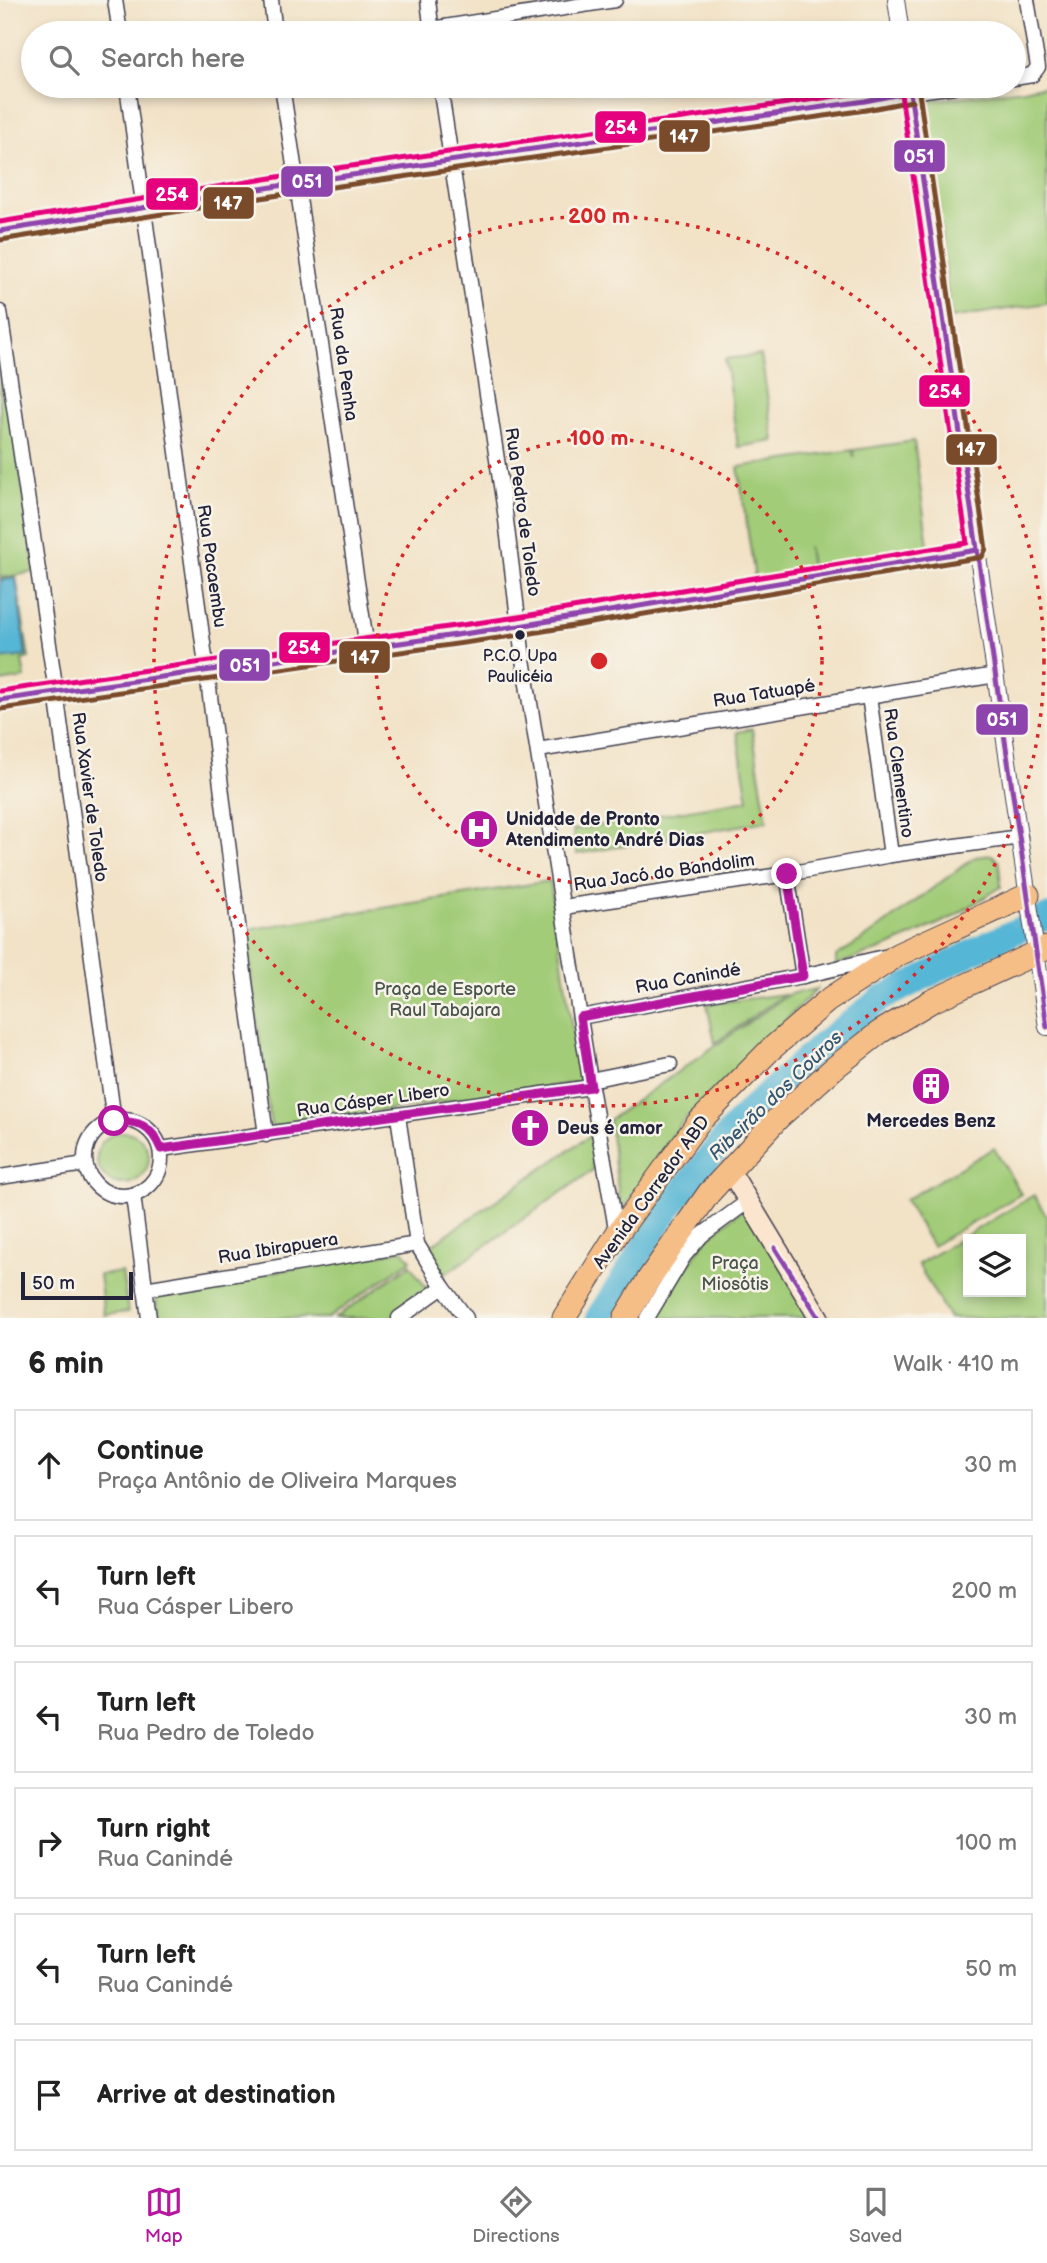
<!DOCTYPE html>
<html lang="en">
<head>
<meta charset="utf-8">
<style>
	body { margin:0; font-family:"Balsamiq Sans",sans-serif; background:#f2f2f2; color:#222 }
	.controls { position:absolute; right:21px; bottom:21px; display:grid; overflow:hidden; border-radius:0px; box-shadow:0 4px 10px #0003 }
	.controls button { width:63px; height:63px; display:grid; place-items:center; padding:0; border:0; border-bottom:2px solid #e0e0e0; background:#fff; color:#222; font:35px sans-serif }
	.scale { position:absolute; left:21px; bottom:18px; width:112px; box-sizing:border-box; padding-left:7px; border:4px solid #22223b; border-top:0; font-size:19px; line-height:24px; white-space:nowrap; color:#22223b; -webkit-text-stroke:5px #f7f3e8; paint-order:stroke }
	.stop { position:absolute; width:21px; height:21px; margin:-16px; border:5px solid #b5179e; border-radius:50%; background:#fff }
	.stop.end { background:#b5179e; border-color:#fff; box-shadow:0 2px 7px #0008 }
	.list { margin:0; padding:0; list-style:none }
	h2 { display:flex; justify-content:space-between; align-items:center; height:91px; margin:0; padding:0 28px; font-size:30px }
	h2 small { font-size:23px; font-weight:400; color:#767676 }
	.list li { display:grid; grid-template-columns:46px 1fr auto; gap:21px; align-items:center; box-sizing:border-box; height:112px; margin:0 14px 14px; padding:0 14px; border:2px solid #e0e0e0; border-radius:0px }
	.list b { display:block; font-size:26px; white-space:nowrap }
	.list p { margin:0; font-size:23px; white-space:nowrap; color:#767676 }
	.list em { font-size:23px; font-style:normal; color:#767676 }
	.icon { flex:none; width:38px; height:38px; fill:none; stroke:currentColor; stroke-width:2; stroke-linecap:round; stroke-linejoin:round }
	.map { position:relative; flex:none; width:1047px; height:1318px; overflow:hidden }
	.search { position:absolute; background:#fff; box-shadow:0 4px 10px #0003; left:21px; right:21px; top:21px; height:77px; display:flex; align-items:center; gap:18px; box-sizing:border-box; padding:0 24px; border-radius:38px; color:#767676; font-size:26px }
	.sheet { height:847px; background:#fff }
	nav { display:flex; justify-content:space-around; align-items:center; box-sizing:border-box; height:98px; border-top:2px solid #e0e0e0; background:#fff; font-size:19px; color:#767676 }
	nav a { display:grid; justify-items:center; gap:4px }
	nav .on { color:#b5179e }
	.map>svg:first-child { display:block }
	.green { fill:#a2cc78; stroke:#62775a; stroke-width:2; fill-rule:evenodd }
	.water { fill:#56b6d5; stroke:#3c6c88; stroke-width:2 }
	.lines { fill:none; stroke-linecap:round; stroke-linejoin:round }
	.river { stroke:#56b6d5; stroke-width:26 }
	.minor-casing { stroke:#413f50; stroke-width:17 }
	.tertiary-casing { stroke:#413f50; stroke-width:18 }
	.secondary-casing { stroke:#413f50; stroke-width:22 }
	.trunk-casing { stroke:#413f50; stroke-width:25 }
	.minor { stroke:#fff; stroke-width:14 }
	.tertiary { stroke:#fff; stroke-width:16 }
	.secondary { stroke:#fbe5cf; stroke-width:19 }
	.trunk { stroke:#f6be87; stroke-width:23 }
	.bus-1-casing { stroke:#f7f3e8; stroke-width:10 }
	.bus-2-casing { stroke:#f7f3e8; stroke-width:10 }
	.bus-3-casing { stroke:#f7f3e8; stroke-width:10 }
	.bus-1 { stroke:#8e44ad; stroke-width:5 }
	.bus-2 { stroke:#7a4b2a; stroke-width:5 }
	.bus-3 { stroke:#e5007d; stroke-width:5 }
	.route { stroke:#b5179e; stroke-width:9 }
	.ring { fill:none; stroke:#d62828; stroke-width:3.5; stroke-dasharray:3.5 7 }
	.bus-dot { fill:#22223b; stroke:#f7f3e8; stroke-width:2.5 }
	.labels { text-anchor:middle; stroke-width:5; stroke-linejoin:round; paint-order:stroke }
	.bus-label { font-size:16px; fill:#22223b; stroke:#f7f3e8 }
	.street-label { font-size:18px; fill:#22223b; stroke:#f7f3e8 }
	.poi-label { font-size:18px; font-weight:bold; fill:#22223b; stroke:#f7f3e8; text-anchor:start }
	.park-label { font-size:18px; fill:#48554d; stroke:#f7f3e8 }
	.water-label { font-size:19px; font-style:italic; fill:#345671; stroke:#f7f3e8 }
	.centre { fill:#d62828; stroke:#f7f3e8; stroke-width:3.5 }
	.ring-label { font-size:21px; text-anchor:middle; font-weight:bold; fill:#d62828; stroke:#f7f3e8; stroke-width:5; stroke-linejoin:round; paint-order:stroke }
	.line-badge { stroke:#f7f3e8; stroke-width:2.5 }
	.badge-label { font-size:19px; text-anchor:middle; font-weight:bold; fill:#fff }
</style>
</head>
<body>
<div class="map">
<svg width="1047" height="1318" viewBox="0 0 1047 1318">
	<rect width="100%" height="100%" fill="#f7f3e8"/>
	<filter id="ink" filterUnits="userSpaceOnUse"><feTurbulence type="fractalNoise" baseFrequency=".0143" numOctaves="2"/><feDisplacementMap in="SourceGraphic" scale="14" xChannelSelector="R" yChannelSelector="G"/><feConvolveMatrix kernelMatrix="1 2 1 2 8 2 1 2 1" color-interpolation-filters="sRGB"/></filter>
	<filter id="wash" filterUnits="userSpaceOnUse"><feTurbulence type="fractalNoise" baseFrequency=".00686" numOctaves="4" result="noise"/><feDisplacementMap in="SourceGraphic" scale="28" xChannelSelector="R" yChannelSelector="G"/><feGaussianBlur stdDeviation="1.57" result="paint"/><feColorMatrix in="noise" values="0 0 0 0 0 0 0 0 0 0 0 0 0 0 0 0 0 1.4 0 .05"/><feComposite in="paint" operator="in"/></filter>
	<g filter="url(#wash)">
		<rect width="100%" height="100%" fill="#f2e2c6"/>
		<g class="green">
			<polygon points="1047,86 1047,303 950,318 928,101"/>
			<polygon points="0,326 35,572 0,578"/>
			<polygon points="761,355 774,441 738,447 725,359"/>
			<polygon points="914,441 929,553 812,571 808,547 811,570 755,579 738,467 852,450 854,457 853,450"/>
			<polygon points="16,577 29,658 22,660 25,678 0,682 0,579"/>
			<polygon points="752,729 767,821 577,854 573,830 748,800 737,732"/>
			<polygon points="992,855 999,862 1001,887 951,918 889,946 836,965 836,956 871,934 975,857"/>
			<polygon points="550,881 580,1082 271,1127 245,930"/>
			<polygon points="817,989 683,1121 621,1212 609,1120 789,994"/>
			<polygon points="785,994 715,1043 707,1004"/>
			<circle cx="123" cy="1158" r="26"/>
			<polygon points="591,1135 593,1170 445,1274 427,1248"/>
			<polygon points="994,1148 1021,1194 932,1246 905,1200"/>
			<path d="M1034 1195 1047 1217V1318H949L918 1264ZM968 1239H1021V1292H968Z"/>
			<polygon points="746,1206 814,1318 653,1318 706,1239"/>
			<polygon points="403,1250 411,1260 328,1318 159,1318 155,1292"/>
			<polygon points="410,1265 429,1292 393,1318 335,1318"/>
			<polygon points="122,1272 128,1312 104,1315 99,1275"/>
		</g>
		<polygon class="water" points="16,578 26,656 0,659 0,581"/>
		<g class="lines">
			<polyline class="river" points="598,1318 669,1208 722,1141 750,1110 821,1045 881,999 990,943 1047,917"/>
		</g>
	</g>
	<g filter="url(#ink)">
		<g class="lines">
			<g class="minor-casing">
				<g id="minor">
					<polyline points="115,0 120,33"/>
					<polyline points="271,0 275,33"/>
					<polyline points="428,0 432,33"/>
					<polyline points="432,29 615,0"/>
					<polyline points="1014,78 1032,75 1038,67 1027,0"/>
					<polyline points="127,86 207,672 245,981 266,1135"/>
					<polyline points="282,86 367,648"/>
					<polyline points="440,86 505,512 523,659 591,1087 617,1234"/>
					<polyline points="910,92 955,86"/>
					<polyline points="0,312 56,692 114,1121"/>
					<polyline points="869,696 891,855"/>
					<polyline points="538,750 996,675"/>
					<polyline points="787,874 803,976"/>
					<polyline points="563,907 787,874 891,855 1020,837"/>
					<polyline points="580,1017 803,976 884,957"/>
					<polyline points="590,1080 670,1064"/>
					<polyline points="398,1116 417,1244 443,1287 466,1318"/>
					<circle cx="123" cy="1158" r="38"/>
					<polyline points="161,1149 591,1087"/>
					<polyline points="0,1177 85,1164"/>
					<polyline points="133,1195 149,1318"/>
					<polyline points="145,1289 417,1244"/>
					<polyline points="399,1318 443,1287"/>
					<polyline points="647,1318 684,1256 702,1235 747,1202"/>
				</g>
			</g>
			<g class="tertiary-casing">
				<g id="tertiary">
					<polyline points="896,0 901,33"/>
					<polyline points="909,86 1047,1027"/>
					<polyline points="0,231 297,183 865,101 910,92"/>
					<polyline points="0,700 207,672 519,626 977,550"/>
				</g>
			</g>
			<g class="secondary-casing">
				<polyline id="secondary" points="729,1169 819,1318"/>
			</g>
			<g class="trunk-casing">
				<g id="trunk">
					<polyline points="564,1318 617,1234 698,1123 771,1049 827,1001 899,954 1028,895"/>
					<polyline points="625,1318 650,1277 709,1193 778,1118 834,1068 880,1032 930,1002 1047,948"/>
				</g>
			</g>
			<use href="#minor" class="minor"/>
			<use href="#tertiary" class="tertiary"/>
			<use href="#secondary" class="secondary"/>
			<use href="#trunk" class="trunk"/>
			<g class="bus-1-casing">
				<g id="bus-1">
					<polyline points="0,231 297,183 865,101 910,92 1047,1027"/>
					<polyline points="0,700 519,626 977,550"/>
					<polyline points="775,1248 819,1318"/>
				</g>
			</g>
			<g class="bus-2-casing">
				<g id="bus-2">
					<polyline points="1,240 298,192 866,110 912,101"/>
					<polyline points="1,709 520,635 982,557 986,549 918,86"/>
				</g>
			</g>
			<g class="bus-3-casing">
				<g id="bus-3">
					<polyline points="0,222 296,174 864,92 897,86"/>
					<polyline points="0,691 518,617 967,543 900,87"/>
				</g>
			</g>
			<use href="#bus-1" class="bus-1"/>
			<use href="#bus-2" class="bus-2"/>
			<use href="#bus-3" class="bus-3"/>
		</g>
	</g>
	<g class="lines" filter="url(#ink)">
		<path class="route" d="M114 1121C139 1121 151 1125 161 1149L591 1087 580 1017 803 976 787 874"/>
	</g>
	<g class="ring">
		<circle cx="599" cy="661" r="223"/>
		<circle cx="599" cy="661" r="445"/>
	</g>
	<defs>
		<g id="hospital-disc" transform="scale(2.0125)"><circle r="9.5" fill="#b5179e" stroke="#f7f3e8"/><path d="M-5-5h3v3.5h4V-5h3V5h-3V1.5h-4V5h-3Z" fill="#fff"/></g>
		<g id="building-disc" transform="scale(2.0125)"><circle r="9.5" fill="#b5179e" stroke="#f7f3e8"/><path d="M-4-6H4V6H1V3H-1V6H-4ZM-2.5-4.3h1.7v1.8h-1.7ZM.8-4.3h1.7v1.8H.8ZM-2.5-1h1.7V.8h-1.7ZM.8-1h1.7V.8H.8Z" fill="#fff"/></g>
		<g id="church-disc" transform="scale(2.0125)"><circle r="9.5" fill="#b5179e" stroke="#f7f3e8"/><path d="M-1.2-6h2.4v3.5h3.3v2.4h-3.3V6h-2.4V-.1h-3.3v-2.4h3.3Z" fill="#fff"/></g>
	</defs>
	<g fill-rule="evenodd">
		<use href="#hospital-disc" x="479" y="829"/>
		<use href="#building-disc" x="931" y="1086"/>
		<use href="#church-disc" x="530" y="1128"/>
	</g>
	<circle class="bus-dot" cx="520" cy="635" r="6"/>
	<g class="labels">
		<g class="bus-label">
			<text x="520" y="661">P.C.O. Upa<tspan x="520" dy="21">Paulicéia</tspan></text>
		</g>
		<g class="street-label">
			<text transform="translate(344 364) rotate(82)" y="6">Rua da Penha</text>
			<text transform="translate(523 512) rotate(82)" y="6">Rua Pedro de Toledo</text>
			<text transform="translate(212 566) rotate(82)" y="6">Rua Pacaembu</text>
			<text transform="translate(764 693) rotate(-9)" y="6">Rua Tatuapé</text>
			<text transform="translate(899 773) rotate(82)" y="6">Rua Clementino</text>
			<text transform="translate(90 797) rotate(82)" y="6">Rua Xavier de Toledo</text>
			<text transform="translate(664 872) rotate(-8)" y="6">Rua Jacó do Bandolim</text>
			<text transform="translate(688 978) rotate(-10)" y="6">Rua Canindé</text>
			<text transform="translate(373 1100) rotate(-8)" y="6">Rua Cásper Libero</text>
			<text transform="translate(651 1192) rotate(-54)" y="6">Avenida Corredor ABD</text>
			<text transform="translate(278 1248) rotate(-9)" y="6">Rua Ibirapuera</text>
		</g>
		<g class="poi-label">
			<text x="506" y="825">Unidade de Pronto<tspan x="506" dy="21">Atendimento André Dias</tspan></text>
			<text x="931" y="1127" text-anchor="middle">Mercedes Benz</text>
			<text x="557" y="1134">Deus é amor</text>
		</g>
		<g class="park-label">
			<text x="445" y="995">Praça de Esporte<tspan x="445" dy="21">Raul Tabajara</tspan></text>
			<text x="735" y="1269">Praça<tspan x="735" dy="21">Miosótis</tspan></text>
		</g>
		<g class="water-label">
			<text transform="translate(775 1095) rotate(-44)" y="7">Ribeirão dos Couros</text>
		</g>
	</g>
	<circle cx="599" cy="661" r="10" class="centre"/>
	<g class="ring-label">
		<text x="599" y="223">200 m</text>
		<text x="599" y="445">100 m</text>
	</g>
	<g class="line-badge">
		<rect x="594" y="110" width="53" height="34" rx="7" fill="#e5007d"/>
		<rect x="658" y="119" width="53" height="34" rx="7" fill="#7a4b2a"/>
		<rect x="893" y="139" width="53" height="34" rx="7" fill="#8e44ad"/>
		<rect x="280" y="165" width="54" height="33" rx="7" fill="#8e44ad"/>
		<rect x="145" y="177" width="54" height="34" rx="7" fill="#e5007d"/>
		<rect x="202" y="186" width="53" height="34" rx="7" fill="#7a4b2a"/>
		<rect x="918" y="374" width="53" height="34" rx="7" fill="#e5007d"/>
		<rect x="945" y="433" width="53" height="33" rx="7" fill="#7a4b2a"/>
		<rect x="278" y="631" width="53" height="33" rx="7" fill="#e5007d"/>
		<rect x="338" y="640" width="53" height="34" rx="7" fill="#7a4b2a"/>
		<rect x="218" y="648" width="53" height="34" rx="7" fill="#8e44ad"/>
		<rect x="975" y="703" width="54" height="33" rx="7" fill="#8e44ad"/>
	</g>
	<g class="badge-label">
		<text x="621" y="134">254</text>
		<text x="684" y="143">147</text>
		<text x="919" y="163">051</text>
		<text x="307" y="188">051</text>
		<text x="172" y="201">254</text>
		<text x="228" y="210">147</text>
		<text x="945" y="398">254</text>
		<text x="971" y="456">147</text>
		<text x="304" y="654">254</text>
		<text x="365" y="664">147</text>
		<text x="245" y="672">051</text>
		<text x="1002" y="726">051</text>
	</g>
</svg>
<div class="controls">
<button><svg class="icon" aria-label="layers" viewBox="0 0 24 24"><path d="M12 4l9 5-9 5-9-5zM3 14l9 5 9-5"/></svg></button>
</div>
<div class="scale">50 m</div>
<div class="stop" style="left:114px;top:1121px"></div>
<div class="stop end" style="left:787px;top:874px"></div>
<div class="search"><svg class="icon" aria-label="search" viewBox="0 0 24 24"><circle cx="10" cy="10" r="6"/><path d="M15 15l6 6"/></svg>Search here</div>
</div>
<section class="sheet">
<h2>6 min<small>Walk · 410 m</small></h2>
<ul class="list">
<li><svg class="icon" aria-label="ahead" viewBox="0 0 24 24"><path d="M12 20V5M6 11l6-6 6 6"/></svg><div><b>Continue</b><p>Praça Antônio de Oliveira Marques</p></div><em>30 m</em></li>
<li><svg class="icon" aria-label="left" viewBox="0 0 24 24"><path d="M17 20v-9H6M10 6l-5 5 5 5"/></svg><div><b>Turn left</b><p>Rua Cásper Libero</p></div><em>200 m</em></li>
<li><svg class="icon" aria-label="left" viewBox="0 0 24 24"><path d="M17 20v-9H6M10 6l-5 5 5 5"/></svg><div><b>Turn left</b><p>Rua Pedro de Toledo</p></div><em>30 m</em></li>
<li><svg class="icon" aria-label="right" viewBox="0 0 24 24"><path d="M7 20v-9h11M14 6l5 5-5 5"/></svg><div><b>Turn right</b><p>Rua Canindé</p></div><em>100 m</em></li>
<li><svg class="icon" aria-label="left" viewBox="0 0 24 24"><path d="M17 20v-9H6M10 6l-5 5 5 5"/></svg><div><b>Turn left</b><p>Rua Canindé</p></div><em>50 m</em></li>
<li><svg class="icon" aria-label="arrive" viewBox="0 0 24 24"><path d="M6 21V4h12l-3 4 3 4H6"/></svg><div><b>Arrive at destination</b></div></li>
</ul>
</section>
<nav>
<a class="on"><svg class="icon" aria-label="map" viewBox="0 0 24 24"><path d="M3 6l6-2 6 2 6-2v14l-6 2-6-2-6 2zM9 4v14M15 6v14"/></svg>Map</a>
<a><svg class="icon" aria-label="directions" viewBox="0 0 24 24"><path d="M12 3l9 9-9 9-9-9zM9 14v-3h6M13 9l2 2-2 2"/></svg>Directions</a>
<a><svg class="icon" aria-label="saved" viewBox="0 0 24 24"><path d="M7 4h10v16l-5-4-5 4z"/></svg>Saved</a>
</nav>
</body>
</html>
